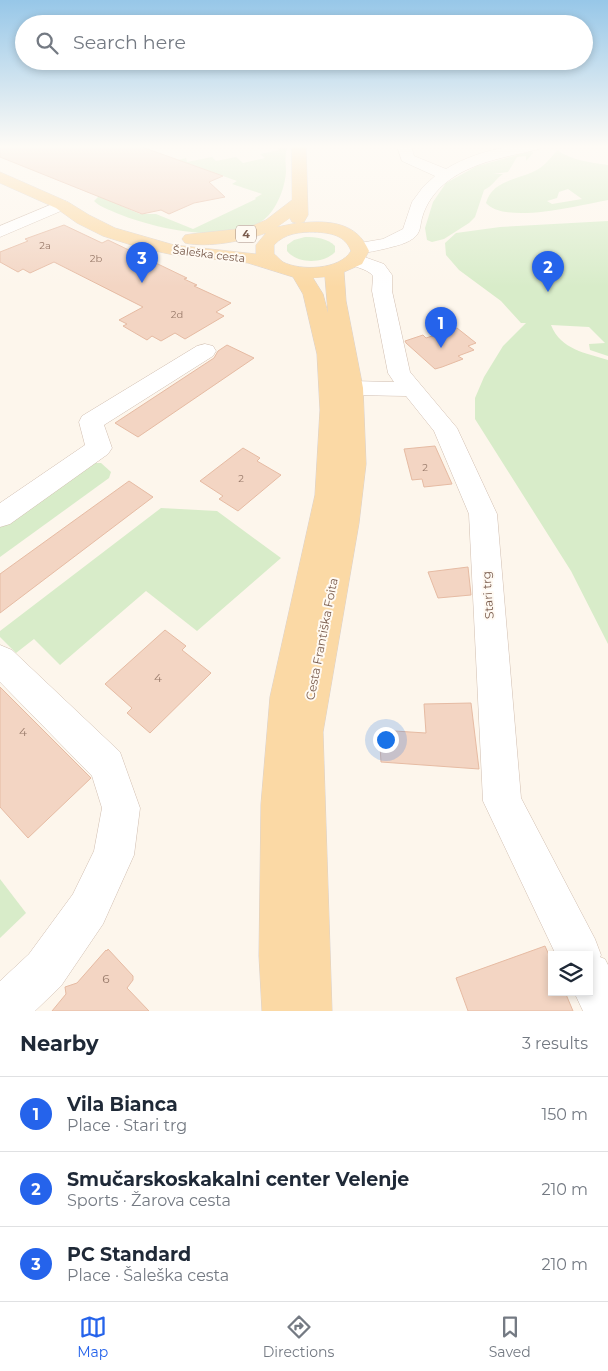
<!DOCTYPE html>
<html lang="en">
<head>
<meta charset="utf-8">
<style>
	body { margin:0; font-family:Montserrat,sans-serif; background:#f2f2f3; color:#1f2937 }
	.controls { position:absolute; right:15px; bottom:15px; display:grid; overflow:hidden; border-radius:0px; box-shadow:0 2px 8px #0003 }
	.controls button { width:45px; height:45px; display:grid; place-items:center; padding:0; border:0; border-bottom:1px solid #e0e1e3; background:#fff; color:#1f2937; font:25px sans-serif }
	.you { position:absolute; left:385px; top:739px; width:18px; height:18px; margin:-12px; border:4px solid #fff; border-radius:50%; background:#1a73e8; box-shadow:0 0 0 8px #1a73e833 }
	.badge { display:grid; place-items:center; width:32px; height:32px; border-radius:50%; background:#2563eb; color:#fff; font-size:16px; font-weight:700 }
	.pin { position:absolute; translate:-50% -41px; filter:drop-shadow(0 1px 2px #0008) }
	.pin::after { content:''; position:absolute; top:26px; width:18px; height:15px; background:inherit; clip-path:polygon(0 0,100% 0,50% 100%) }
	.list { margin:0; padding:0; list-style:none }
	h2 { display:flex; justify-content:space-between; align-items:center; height:65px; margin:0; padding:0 20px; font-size:21px }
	h2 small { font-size:16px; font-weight:400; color:#747a83 }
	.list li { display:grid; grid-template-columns:32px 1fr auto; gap:15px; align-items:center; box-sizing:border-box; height:75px; padding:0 20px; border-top:1px solid #e0e1e3 }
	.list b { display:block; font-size:19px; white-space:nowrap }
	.list p { margin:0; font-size:16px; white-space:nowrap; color:#747a83 }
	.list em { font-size:16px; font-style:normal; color:#747a83 }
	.icon { flex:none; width:28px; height:28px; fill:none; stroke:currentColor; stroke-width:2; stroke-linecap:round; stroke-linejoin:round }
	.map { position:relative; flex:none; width:608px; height:1011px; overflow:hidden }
	.search { position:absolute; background:#fff; box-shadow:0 2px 8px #0003; left:15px; right:15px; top:15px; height:55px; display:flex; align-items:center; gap:12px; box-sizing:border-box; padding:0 18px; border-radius:28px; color:#747a83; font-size:19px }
	.sheet { height:290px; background:#fff }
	nav { display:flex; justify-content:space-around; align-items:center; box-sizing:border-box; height:70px; border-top:1px solid #e0e1e3; background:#fff; font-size:14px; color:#747a83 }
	nav a { display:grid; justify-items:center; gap:2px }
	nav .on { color:#2563eb }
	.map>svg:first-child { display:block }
	.green { fill:#d8ecc9; fill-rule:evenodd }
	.building { fill:#f3d5c3; stroke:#e6bba3 }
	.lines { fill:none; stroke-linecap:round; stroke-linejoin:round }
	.minor-casing { stroke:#d1beb0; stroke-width:1 }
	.major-casing { stroke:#dad1cd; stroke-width:1 }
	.minor { fill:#fff; fill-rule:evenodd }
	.major { fill:#fbd9a5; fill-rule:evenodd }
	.labels { text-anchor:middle; stroke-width:4; stroke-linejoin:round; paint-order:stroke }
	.number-label { font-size:10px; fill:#987a6a }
	.shield { fill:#fffaf3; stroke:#a28b7f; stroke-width:1 }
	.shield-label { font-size:11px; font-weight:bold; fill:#7a5c4d }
	.far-street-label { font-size:11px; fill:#7a5c4d; stroke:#fffaf3 }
	.street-label { font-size:12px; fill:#7a5c4d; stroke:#fffaf3 }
	.near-number-label { font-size:12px; fill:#987a6a }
</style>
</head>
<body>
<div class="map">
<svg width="608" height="1011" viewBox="0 0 608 1011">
	<rect width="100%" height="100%" fill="#fdf6ec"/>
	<g class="green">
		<path d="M274 146H288C284 154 286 162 286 172 285 185 280 200 272 211 244 251 150 228 114 212 107 209 99 206 94 201L99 196 140 214H156L193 229 256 199 255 198 262 194 232 184 237 181 178 160 186 158 187 162 212 157 216 161 236 157 243 163 265 158 260 154 279 150Z"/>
		<path d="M557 150C573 161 589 162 608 165V200C580 205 506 225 486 203 493 178 522 180 540 168 547 163 552 156 557 150ZM568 189 582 199 552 204 547 201 557 198 559 192Z"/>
		<path d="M532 151 533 153 526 161V156L517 157 508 172 493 174H503C495 179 493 186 484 190L475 217 469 223 444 239 432 242 427 240 425 228 433 202 446 183 477 166Z"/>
		<path d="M608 221V356L590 350 589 344 605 343 589 327 551 325C561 350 586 353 608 360V644L571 571 475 419V398L484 377 503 346 526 323H521L501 301 459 270 446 255 445 243 456 233 500 227Z"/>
		<path d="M305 237C316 237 327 238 335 246V252C324 264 297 264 287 251V245L294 240Z"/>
		<polygon points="95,463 101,463 111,472 109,478 0,557 0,525"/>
		<polygon points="161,508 217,511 281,558 197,631 146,591 60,665 34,639 16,653 0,637 0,631"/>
		<polygon points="0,879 26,913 0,938"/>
	</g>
	<g class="building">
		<polygon points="0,146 139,146 223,176 209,182 225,197 194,203 169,214 161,210 142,214 0,157"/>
		<polygon points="64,225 102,243 108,240 187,278 184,279 197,285 194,286 231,303 216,312 224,316 185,339 175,333 161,341 152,336 147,340 123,326 127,324 119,320 143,307 54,262 30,273 23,269 18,272 0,262 0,252 28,241 25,239"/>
		<polygon points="457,328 476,343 468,346 474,350 458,356 463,359 442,367 435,369 406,343 405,341 423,335 426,338"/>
		<polygon points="227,345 254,358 138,437 115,423 214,358 218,351"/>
		<polygon points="435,446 452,484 424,487 422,479 412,480 404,449"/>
		<polygon points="243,448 260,458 257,461 281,475 238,511 219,499 223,496 200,481"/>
		<polygon points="129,481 153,497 0,613 0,574"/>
		<polygon points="468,567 471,595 438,598 428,572"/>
		<polygon points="165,630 186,646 182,650 211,673 150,733 127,713 132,708 105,684"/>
		<polygon points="0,687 91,778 28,838 0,807"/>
		<polygon points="471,703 479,769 381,762 379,730 426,733 424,704"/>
		<polygon points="545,946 552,962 552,992 565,992 573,1011 468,1011 456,978"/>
		<polygon points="108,949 133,976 133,980 127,988 149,1011 52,1011 66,994 65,987 77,983 106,950 107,951"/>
	</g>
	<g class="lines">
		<g class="minor-casing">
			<g id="minor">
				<path d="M397 146H411L414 156 446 169C472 153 510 143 541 146L539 149C508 157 475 161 448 181 436 190 426 203 422 218 420 225 421 230 416 236 408 244 395 246 384 249 374 251 364 254 354 252L351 248 354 244 383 239 403 229 412 202 423 187 435 176 402 161Z"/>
				<polygon points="62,200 68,202 70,205 68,208 0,237 0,226"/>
				<path d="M356 254 384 264 392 275V291L410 372 457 428 497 514 521 798 595 939 601 955 600 957 605 959 608 965V1011H583L574 992H589V955H556L483 801 469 514 434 431 406 396 351 395 343 393 339 388 343 383 351 381 394 382 388 373 372 291 373 276C366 267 353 269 347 260L349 256Z"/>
				<polygon points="205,344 213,346 216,351 213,356 104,425 112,448 108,454 10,524 0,527 0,503 85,445 79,422 82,416 197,346"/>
				<polygon points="0,645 12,650 120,752 140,808 134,855 103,924 61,986 35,1011 0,1011 0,981 29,954 73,894 94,851 102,808 92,776 0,682"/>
			</g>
		</g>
		<g class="major-casing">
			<path id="major" d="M292 146H306L308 215 304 222 300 223C328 220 357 222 369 251L362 264 344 272 346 301 363 388 366 464 359 523 323 732 332 1011H262L259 956 261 804 270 697 315 495 320 410 317 354 303 294 293 277 248 263 174 255 141 248 103 236 77 223 56 208 0 183V172L68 202 89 215 115 228 174 245 256 254V245L266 233C244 241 208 248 185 243L182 239 185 235 191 234 247 228 266 220 292 200ZM290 218 292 222 297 223 277 227ZM315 232C331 233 345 235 351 251 340 270 300 271 283 262 280 260 277 256 274 254V245C285 233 300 232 315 232ZM325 277 328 313 323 294 313 278Z"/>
		</g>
		<use href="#minor" class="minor"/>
		<use href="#major" class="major"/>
	</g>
	<linearGradient id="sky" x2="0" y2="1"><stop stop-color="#97c7e8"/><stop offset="0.51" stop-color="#fefbf6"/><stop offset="1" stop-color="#fefbf6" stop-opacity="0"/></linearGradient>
	<rect width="608" height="287" fill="url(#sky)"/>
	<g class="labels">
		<g class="number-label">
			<text x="45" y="249">2a</text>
			<text x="96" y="262">2b</text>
			<text x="177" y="318">2d</text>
			<text x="425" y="471">2</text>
			<text x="241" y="482">2</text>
		</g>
		<rect class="shield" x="236" y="225.5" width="20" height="17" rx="4"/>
		<g class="shield-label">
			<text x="246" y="238">4</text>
		</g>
		<g class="far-street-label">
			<text transform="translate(209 254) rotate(7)" y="4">Šaleška cesta</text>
		</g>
		<g class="street-label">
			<text transform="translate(488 595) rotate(-94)" y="4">Stari trg</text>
			<text transform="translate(322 639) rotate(-79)" y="4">Cesta Františka Foita</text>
		</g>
		<g class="near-number-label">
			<text x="158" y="682">4</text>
			<text x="23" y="736">4</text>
			<text x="106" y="983">6</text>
		</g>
	</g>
</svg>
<div class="controls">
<button><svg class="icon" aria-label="layers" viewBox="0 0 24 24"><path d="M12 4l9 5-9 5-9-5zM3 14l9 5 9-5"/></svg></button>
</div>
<div class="you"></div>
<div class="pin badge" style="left:441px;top:348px">1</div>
<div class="pin badge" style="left:548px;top:292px">2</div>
<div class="pin badge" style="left:142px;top:283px">3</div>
<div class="search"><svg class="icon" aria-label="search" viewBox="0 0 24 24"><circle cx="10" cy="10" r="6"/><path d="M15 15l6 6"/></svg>Search here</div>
</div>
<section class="sheet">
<h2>Nearby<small>3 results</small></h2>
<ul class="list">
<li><span class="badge">1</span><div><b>Vila Bianca</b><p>Place · Stari trg</p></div><em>150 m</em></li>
<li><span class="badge">2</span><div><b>Smučarskoskakalni center Velenje</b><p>Sports · Žarova cesta</p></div><em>210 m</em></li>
<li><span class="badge">3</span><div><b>PC Standard</b><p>Place · Šaleška cesta</p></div><em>210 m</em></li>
</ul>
</section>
<nav>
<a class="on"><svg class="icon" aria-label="map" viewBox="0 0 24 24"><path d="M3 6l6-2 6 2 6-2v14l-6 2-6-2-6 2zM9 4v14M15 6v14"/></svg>Map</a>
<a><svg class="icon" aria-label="directions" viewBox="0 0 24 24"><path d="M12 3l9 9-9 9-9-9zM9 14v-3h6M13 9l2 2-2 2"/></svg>Directions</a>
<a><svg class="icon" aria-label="saved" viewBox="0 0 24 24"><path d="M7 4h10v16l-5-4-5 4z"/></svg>Saved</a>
</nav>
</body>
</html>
